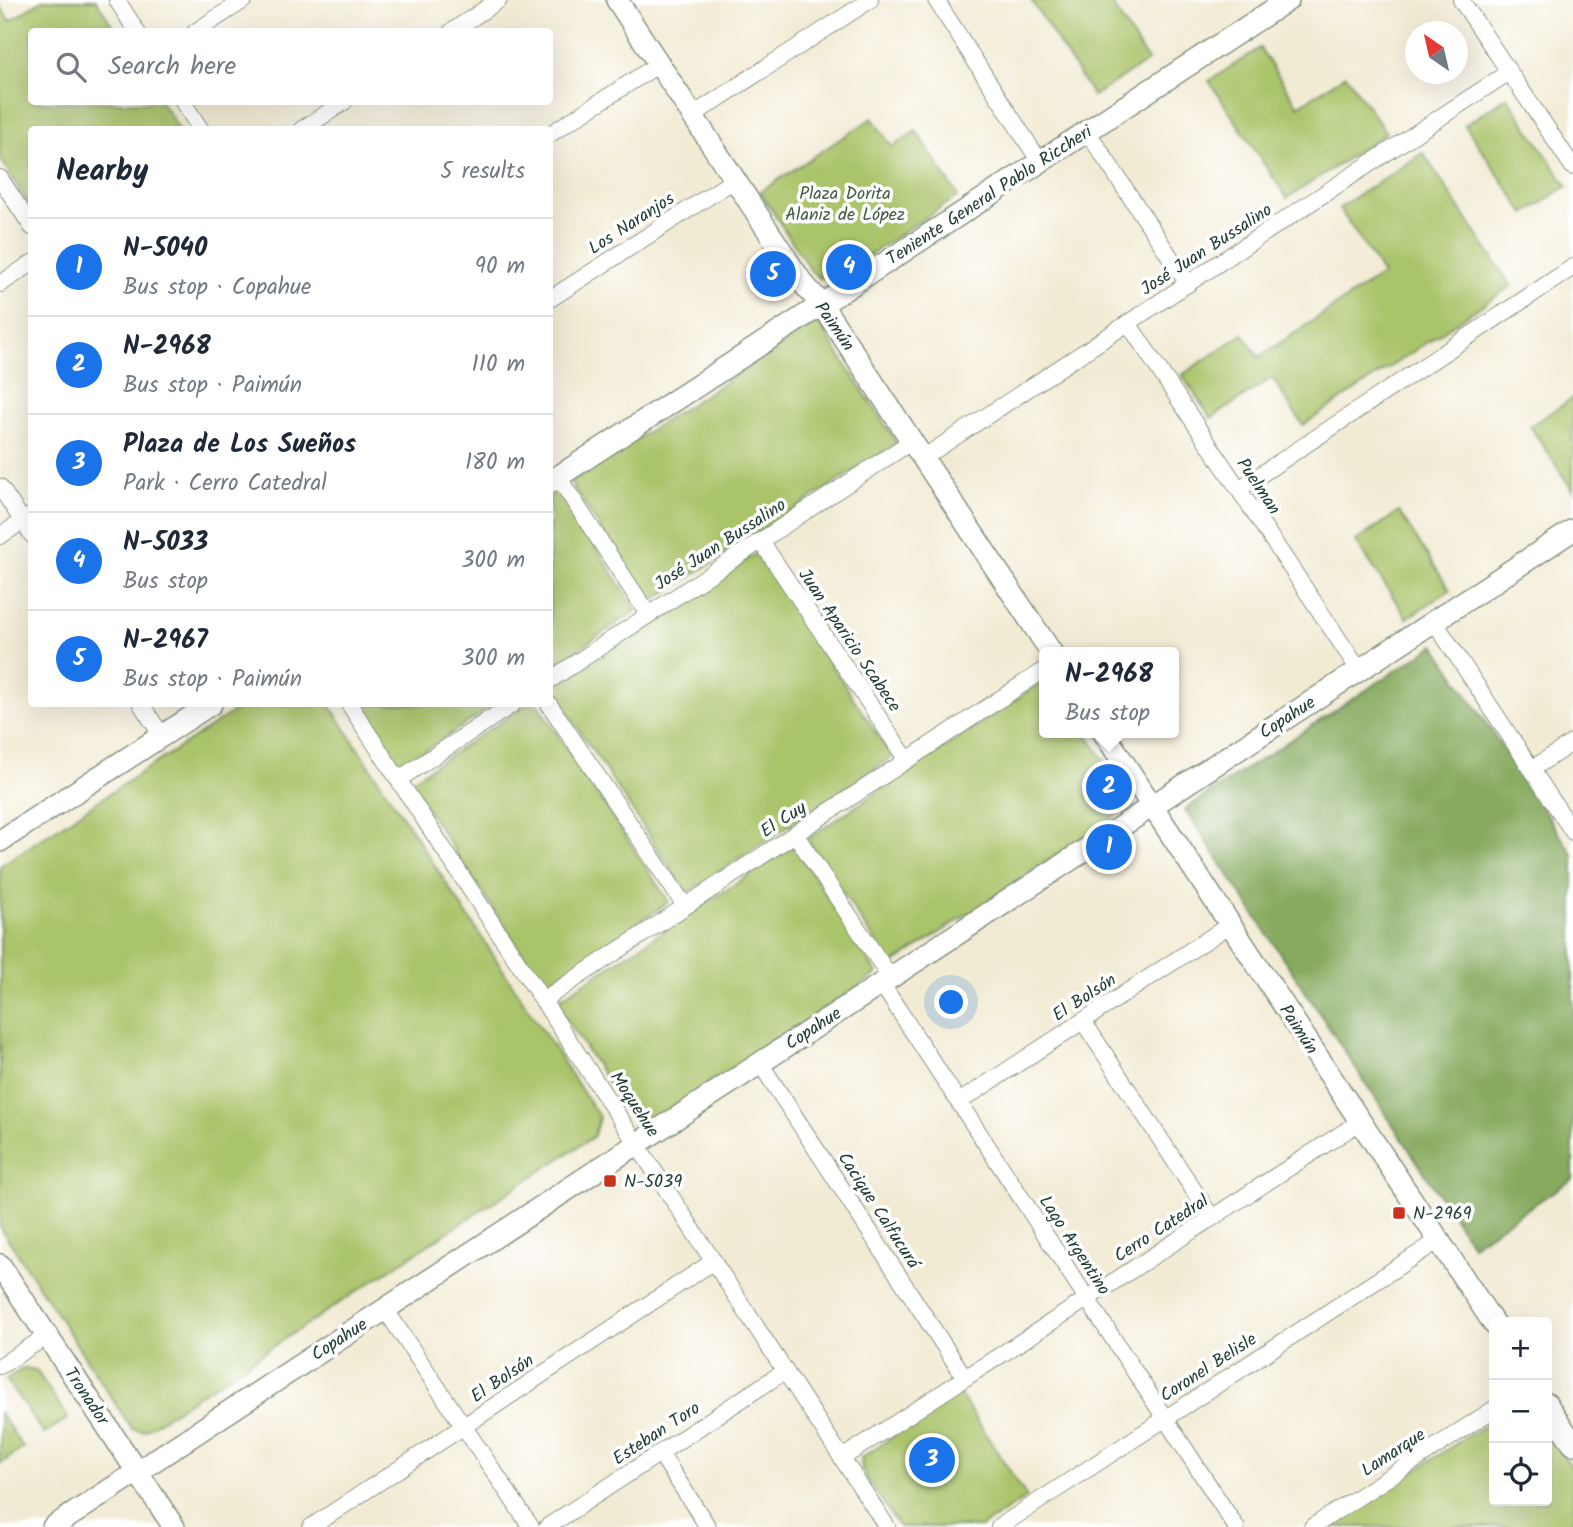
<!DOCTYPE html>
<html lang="en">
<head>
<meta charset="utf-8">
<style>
	body { margin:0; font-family:Kalam,sans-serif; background:#f2f2f3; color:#1f2937 }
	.controls { position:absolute; right:21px; bottom:21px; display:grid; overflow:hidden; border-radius:7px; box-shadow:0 7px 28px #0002 }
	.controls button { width:63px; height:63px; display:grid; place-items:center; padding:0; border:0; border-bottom:2px solid #e0e1e3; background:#fff; color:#1f2937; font:35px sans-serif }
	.compass { position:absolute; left:1405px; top:21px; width:63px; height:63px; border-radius:50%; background:#fff; box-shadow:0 7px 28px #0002; rotate:326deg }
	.you { position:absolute; left:952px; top:1003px; width:24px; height:24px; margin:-18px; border:5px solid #fff; border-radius:50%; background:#1a73e8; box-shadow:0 0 0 10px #1a73e833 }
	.badge { display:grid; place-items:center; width:46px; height:46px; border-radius:50%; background:#1a73e8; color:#fff; font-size:23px; font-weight:700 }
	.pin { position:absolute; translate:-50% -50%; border:4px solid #fff; box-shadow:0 2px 7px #0006 }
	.popup { position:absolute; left:1039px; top:647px; width:140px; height:91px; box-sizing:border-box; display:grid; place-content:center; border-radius:7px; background:#fff; filter:drop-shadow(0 2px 5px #0005); font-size:23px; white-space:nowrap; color:#747a83 }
	.popup b { font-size:26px; color:#1f2937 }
	.popup::after { content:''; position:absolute; left:50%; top:100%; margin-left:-14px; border:14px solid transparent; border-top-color:#fff }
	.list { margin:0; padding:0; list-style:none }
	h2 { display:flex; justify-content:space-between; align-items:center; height:91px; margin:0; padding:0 28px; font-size:30px }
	h2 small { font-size:23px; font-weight:400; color:#747a83 }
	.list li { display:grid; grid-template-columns:46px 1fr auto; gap:21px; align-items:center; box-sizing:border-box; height:98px; padding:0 28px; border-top:2px solid #e0e1e3 }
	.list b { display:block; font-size:26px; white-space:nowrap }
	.list p { margin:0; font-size:23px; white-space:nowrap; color:#747a83 }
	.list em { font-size:23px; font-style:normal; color:#747a83 }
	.icon { flex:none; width:38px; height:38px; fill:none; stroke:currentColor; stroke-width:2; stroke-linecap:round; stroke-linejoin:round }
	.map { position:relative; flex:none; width:1573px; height:1527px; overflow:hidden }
	.search { position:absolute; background:#fff; box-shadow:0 7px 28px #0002; left:28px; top:28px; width:525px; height:77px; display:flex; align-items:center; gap:18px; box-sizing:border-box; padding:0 24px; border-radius:7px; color:#747a83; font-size:26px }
	.panel { position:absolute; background:#fff; box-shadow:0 7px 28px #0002; left:28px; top:126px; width:525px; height:581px; border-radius:7px }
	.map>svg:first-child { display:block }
	.green { fill:#aac46a; stroke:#64804f; stroke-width:2 }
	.forest { fill:#87aa5e; stroke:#537449; stroke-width:2 }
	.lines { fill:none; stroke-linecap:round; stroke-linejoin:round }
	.street-casing { stroke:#889484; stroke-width:18 }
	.secondary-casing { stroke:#889484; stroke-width:24 }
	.street { stroke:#fff; stroke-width:16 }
	.secondary { stroke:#fff; stroke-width:21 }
	.poi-dot { fill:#c8321e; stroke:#fff; stroke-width:2.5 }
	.labels { text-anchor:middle; stroke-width:7; stroke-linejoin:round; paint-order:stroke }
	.park-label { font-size:18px; fill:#425f42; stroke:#fff }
	.street-label { font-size:18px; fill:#1f3d34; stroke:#fff }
	.poi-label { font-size:18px; fill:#1f3d34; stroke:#fff; text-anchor:start }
</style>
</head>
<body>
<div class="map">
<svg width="1573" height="1527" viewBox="0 0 1573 1527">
	<rect width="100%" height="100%" fill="#fff"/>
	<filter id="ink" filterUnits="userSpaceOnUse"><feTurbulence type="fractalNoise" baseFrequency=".0143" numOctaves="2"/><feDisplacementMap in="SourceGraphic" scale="14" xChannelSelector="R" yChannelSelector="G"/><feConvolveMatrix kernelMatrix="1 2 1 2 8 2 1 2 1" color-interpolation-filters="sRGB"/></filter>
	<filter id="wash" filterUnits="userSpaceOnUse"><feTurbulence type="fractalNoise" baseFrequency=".00686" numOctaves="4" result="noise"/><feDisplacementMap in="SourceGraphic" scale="28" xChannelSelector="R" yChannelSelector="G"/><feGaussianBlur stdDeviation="1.57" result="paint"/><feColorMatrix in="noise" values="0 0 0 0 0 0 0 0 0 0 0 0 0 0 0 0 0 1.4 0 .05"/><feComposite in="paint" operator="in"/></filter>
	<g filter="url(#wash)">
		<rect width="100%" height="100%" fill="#f2ebd4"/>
		<g class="green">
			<polygon points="42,0 96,0 116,31 32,32 32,102 161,102 179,129 32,130 31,207 0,158 0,6 10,21"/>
			<polygon points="1031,0 1109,0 1148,61 1093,96"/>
			<polygon points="1260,48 1298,106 1346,75 1386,133 1287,198 1209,81"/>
			<polygon points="1507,97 1567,186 1525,214 1465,125"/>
			<polygon points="872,118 892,147 916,131 958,196 836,277 819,278 811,271 760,192"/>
			<polygon points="1423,153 1511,286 1303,425 1272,378 1211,418 1182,375 1243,334 1259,357 1383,274 1339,208"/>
			<polygon points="818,322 897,443 649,603 570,482"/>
			<polygon points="1573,398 1573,491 1530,426"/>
			<polygon points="558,490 637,610 550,668 550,496"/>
			<polygon points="1399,512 1450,590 1407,618 1356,541"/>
			<polygon points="757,553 892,757 687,893 552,689"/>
			<polygon points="1044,681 1044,733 1086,733 1133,804 891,965 807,839"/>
			<polygon points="245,704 329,704 599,1117 594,1136 144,1431 132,1429 0,1227 0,866"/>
			<polygon points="358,704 496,704 400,767"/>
			<polygon points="528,704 537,704 669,902 544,985 409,782"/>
			<polygon points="794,846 877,974 639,1129 555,1002"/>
			<polygon points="24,1368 36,1370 68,1418 44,1434 6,1379"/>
			<polygon points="958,1392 1027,1497 981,1527 899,1527 862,1471 861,1458"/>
			<polygon points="0,1413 23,1448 0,1464"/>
			<polygon points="1494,1419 1494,1501 1547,1501 1547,1429 1573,1470 1573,1527 1328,1527"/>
		</g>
		<polygon class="forest" points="1435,645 1573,855 1573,1179 1472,1245 1185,809"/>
	</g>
	<g filter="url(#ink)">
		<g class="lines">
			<g class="street-casing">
				<g id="street">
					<polyline points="117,0 137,32"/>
					<polyline points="936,0 1040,162"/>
					<polyline points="1461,0 1573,167"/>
					<polyline points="195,32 244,0"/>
					<polyline points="451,32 499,0"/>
					<polyline points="183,102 201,130"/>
					<polyline points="693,115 870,0"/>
					<polyline points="301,130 344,102"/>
					<polyline points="1087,131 1188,284"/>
					<polyline points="550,134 659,64"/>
					<polyline points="0,178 32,227"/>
					<polyline points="0,284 32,263"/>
					<polyline points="550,299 734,180"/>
					<polyline points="1128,323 1359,670"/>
					<polyline points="923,458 1509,72"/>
					<polyline points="558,477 648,614"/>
					<polyline points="0,487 32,535"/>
					<polyline points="1239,489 1573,267"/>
					<polyline points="0,536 32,515"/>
					<polyline points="761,541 907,760"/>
					<polyline points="1434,621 1573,832"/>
					<polyline points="550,680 912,441"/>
					<polyline points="141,704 162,736"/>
					<polyline points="349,704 887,1527"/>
					<polyline points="549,704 685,906"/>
					<polyline points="1532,769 1573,742"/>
					<polyline points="399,779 513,704"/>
					<polyline points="795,834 890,977"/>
					<polyline points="881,983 1236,1527"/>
					<polyline points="543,1000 1044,670"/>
					<polyline points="1083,1021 1212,1218"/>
					<polyline points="760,1063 965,1378"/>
					<polyline points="959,1102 1231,924"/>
					<polyline points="385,1309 531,1527"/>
					<polyline points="0,1366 47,1336"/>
					<polyline points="660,1453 708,1527"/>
					<polyline points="842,1458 1361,1121"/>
					<polyline points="311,1527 714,1261"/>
					<polyline points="547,1527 785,1371"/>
					<polyline points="999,1527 1439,1240"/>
					<polyline points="1312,1527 1494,1409"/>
				</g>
			</g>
			<g class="secondary-casing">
				<g id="secondary">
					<polyline points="617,0 801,281 822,305 1051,652"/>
					<polyline points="550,482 1288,0"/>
					<polyline points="1104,733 1494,1324"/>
					<polyline points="0,841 211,704"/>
					<polyline points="0,1265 174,1527"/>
					<polyline points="1547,1404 1573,1444"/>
					<polyline points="53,1527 1573,530"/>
				</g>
			</g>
			<use href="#street" class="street"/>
			<use href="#secondary" class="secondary"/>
		</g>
	</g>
	<g class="poi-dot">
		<rect x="603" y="1174" width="14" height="14" rx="3.5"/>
		<rect x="1392" y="1206" width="14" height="14" rx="3.5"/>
	</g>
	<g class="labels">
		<g class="park-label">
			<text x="845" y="199">Plaza Dorita<tspan x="845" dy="21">Alaniz de López</tspan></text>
		</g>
		<g class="street-label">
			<text transform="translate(989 195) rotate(-33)" y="6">Teniente General Pablo Riccheri</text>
			<text transform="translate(631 223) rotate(-33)" y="6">Los Naranjos</text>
			<text transform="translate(1206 249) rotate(-33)" y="6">José Juan Bussalino</text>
			<text transform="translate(835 326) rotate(55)" y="6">Paimún</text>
			<text transform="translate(1259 486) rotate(56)" y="6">Puelman</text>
			<text transform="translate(720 544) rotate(-33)" y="6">José Juan Bussalino</text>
			<text transform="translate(850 640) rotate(56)" y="6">Juan Aparicio Scabece</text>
			<text transform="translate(1287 717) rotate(-33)" y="6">Copahue</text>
			<text transform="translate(783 819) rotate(-33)" y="6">El Cuy</text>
			<text transform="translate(1084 997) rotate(-33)" y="6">El Bolsón</text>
			<text transform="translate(813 1028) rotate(-33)" y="6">Copahue</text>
			<text transform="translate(1299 1029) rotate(57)" y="6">Paimún</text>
			<text transform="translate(635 1104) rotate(57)" y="6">Moquehue</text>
			<text transform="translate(879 1210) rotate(57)" y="6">Cacique Calfucurá</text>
			<text transform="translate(1161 1228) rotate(-33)" y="6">Cerro Catedral</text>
			<text transform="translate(1075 1245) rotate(57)" y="6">Lago Argentino</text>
			<text transform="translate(339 1339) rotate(-33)" y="6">Copahue</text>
			<text transform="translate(1208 1367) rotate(-33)" y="6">Coronel Belisle</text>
			<text transform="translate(502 1378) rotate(-34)" y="6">El Bolsón</text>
			<text transform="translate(87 1396) rotate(56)" y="6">Tronador</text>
			<text transform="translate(656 1433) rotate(-33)" y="6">Esteban Toro</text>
			<text transform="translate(1393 1452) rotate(-33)" y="6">Lamarque</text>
		</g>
		<g class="poi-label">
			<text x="624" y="1187">N-5039</text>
			<text x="1413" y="1219">N-2969</text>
		</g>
	</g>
</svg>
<div class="controls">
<button>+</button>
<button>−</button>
<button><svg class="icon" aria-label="locate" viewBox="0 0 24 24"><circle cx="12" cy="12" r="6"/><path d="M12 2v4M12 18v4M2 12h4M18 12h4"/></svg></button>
</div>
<svg class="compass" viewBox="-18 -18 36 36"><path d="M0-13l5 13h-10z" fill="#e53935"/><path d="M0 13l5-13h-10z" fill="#747a83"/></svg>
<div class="you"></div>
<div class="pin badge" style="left:1109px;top:847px">1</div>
<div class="pin badge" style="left:1109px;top:787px">2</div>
<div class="popup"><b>N-2968</b>Bus stop</div>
<div class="pin badge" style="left:932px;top:1460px">3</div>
<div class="pin badge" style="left:849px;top:267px">4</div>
<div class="pin badge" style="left:773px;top:274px">5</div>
<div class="search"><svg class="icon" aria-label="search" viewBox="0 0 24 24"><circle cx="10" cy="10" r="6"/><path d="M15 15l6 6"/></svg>Search here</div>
<section class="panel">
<h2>Nearby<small>5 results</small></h2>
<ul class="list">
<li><span class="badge">1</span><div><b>N-5040</b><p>Bus stop · Copahue</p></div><em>90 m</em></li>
<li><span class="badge">2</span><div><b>N-2968</b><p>Bus stop · Paimún</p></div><em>110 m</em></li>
<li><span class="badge">3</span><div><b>Plaza de Los Sueños</b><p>Park · Cerro Catedral</p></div><em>180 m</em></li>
<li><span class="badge">4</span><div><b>N-5033</b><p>Bus stop</p></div><em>300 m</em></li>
<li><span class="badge">5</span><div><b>N-2967</b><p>Bus stop · Paimún</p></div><em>300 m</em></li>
</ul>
</section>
</div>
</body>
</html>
